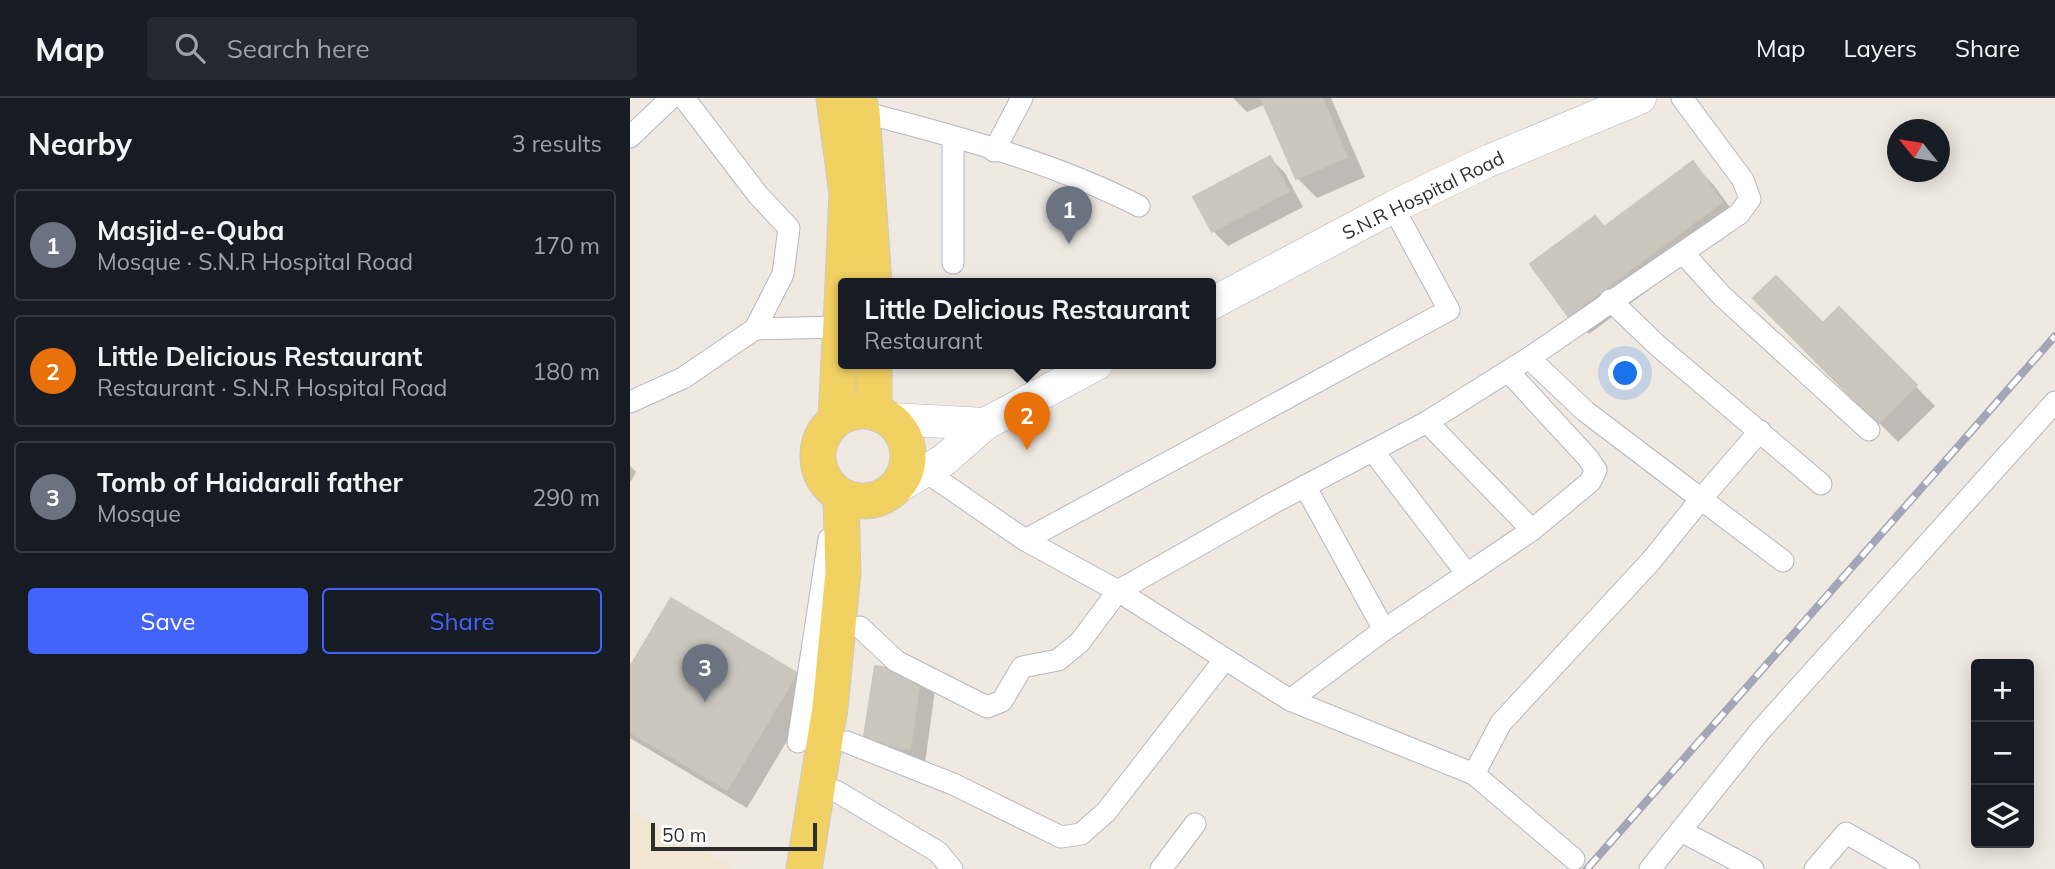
<!DOCTYPE html>
<html lang="en">
<head>
<meta charset="utf-8">
<style>
	body { margin:0; font-family:Mulish,sans-serif; background:#242831; color:#f1f3f6 }
	.controls { position:absolute; right:21px; bottom:21px; display:grid; overflow:hidden; border-radius:7px; box-shadow:0 4px 18px #0003 }
	.controls button { width:63px; height:63px; display:grid; place-items:center; padding:0; border:0; border-bottom:2px solid #363941; background:#171b24; color:#f1f3f6; font:35px sans-serif }
	.compass { position:absolute; left:1257px; top:21px; width:63px; height:63px; border-radius:50%; background:#171b24; box-shadow:0 4px 18px #0003; rotate:300deg }
	.scale { position:absolute; left:21px; bottom:18px; width:166px; box-sizing:border-box; padding-left:7px; border:4px solid #2e2e2e; border-top:0; font-size:19px; line-height:24px; white-space:nowrap; color:#2e2e2e; -webkit-text-stroke:5px #fff; paint-order:stroke }
	.you { position:absolute; left:996px; top:276px; width:24px; height:24px; margin:-18px; border:5px solid #fff; border-radius:50%; background:#1a73e8; box-shadow:0 0 0 10px #1a73e833 }
	.badge { display:grid; place-items:center; width:46px; height:46px; border-radius:50%; background:#4264fb; color:#fff; font-size:23px; font-weight:700 }
	.pin { position:absolute; translate:-50% -58px; filter:drop-shadow(0 2px 4px #0008) }
	.pin::after { content:''; position:absolute; top:37px; width:24px; height:21px; background:inherit; clip-path:polygon(0 0,100% 0,50% 100%) }
	.popup { position:absolute; left:208px; top:180px; width:378px; height:91px; box-sizing:border-box; display:grid; place-content:center; border-radius:7px; background:#171b24; filter:drop-shadow(0 2px 5px #0005); font-size:23px; white-space:nowrap; color:#9ea1a6 }
	.popup b { font-size:26px; color:#f1f3f6 }
	.popup::after { content:''; position:absolute; left:50%; top:100%; margin-left:-14px; border:14px solid transparent; border-top-color:#171b24 }
	.list { margin:0; padding:0; list-style:none }
	h2 { display:flex; justify-content:space-between; align-items:center; height:91px; margin:0; padding:0 28px; font-size:30px }
	h2 small { font-size:23px; font-weight:400; color:#9ea1a6 }
	.list li { display:grid; grid-template-columns:46px 1fr auto; gap:21px; align-items:center; box-sizing:border-box; height:112px; margin:0 14px 14px; padding:0 14px; border:2px solid #363941; border-radius:7px }
	.list b { display:block; font-size:26px; white-space:nowrap }
	.list p { margin:0; font-size:23px; white-space:nowrap; color:#9ea1a6 }
	.list em { font-size:23px; font-style:normal; color:#9ea1a6 }
	.actions { display:flex; gap:14px; padding:21px 28px }
	.actions a { flex:1; padding:16px 0; border:2px solid #4264fb; border-radius:7px; text-align:center; font-size:24px; color:#4264fb }
	.actions .main { background:#4264fb; color:#fff }
	.icon { flex:none; width:38px; height:38px; fill:none; stroke:currentColor; stroke-width:2; stroke-linecap:round; stroke-linejoin:round }
	.map { position:relative; flex:none; width:1425px; height:771px; overflow:hidden }
	header { display:flex; align-items:center; gap:42px; box-sizing:border-box; height:98px; padding:0 35px; background:#171b24; border-bottom:2px solid #363941 }
	header strong { font-size:33px }
	nav { display:flex; gap:38px; margin-inline-start:auto; font-size:24px }
	.search { width:490px; height:63px; background:#242831; display:flex; align-items:center; gap:18px; box-sizing:border-box; padding:0 24px; border-radius:7px; color:#9ea1a6; font-size:26px }
	main { display:flex }
	aside { flex:1; background:#171b24 }
	.map>svg:first-child { display:block }
	.education { fill:#f0e6d1 }
	.shadow { fill:#0003 }
	.building { fill:#cbc7bf; stroke:#cbc5ba; stroke-width:2 }
	.lines { fill:none; stroke-linecap:round; stroke-linejoin:round }
	.minor-casing { stroke:#b4b7c1; stroke-width:23 }
	.secondary-casing { stroke:#b4b7c1; stroke-width:33 }
	.primary-casing { stroke:#c9c9c9; stroke-width:37 }
	.minor { stroke:#fff; stroke-width:21 }
	.secondary { stroke:#fff; stroke-width:32 }
	.primary { stroke:#f2d163; stroke-width:35 }
	.rail-casing { stroke:#a3a6b8; stroke-width:8 }
	.rail { stroke:#fff; stroke-width:5; stroke-dasharray:16; stroke-linecap:butt }
	.labels { text-anchor:middle; stroke-width:7; stroke-linejoin:round; paint-order:stroke }
	.street-label { font-size:19px; fill:#2e2e2e; stroke:#fff }
</style>
</head>
<body>
<header>
<strong>Map</strong>
<div class="search"><svg class="icon" aria-label="search" viewBox="0 0 24 24"><circle cx="10" cy="10" r="6"/><path d="M15 15l6 6"/></svg>Search here</div>
<nav><a>Map</a><a>Layers</a><a>Share</a></nav>
</header>
<main>
<aside>
<h2>Nearby<small>3 results</small></h2>
<ul class="list">
<li><span class="badge" style="background:#6b7280">1</span><div><b>Masjid-e-Quba</b><p>Mosque · S.N.R Hospital Road</p></div><em>170 m</em></li>
<li><span class="badge" style="background:#e8710a">2</span><div><b>Little Delicious Restaurant</b><p>Restaurant · S.N.R Hospital Road</p></div><em>180 m</em></li>
<li><span class="badge" style="background:#6b7280">3</span><div><b>Tomb of Haidarali father</b><p>Mosque</p></div><em>290 m</em></li>
</ul>
<div class="actions"><a class="main">Save</a><a>Share</a></div>
</aside>
<div class="map">
<svg width="1425" height="771" viewBox="0 0 1425 771">
	<rect width="100%" height="100%" fill="#efe9e1"/>
	<polygon class="education" points="0,713 105,771 0,771"/>
	<g class="shadow">
		<polygon points="603,0 701,0 735,79 687,100 667,80 636,6 617,14"/>
		<polygon points="640,60 655,75 673,109 598,148 583,133"/>
		<polygon points="1063,66 1082,85 1111,124 959,236 939,217 975,130"/>
		<polygon points="1126,200 1193,228 1209,211 1305,308 1268,344"/>
		<polygon points="0,368 6,374 0,385"/>
		<polygon points="246,570 305,592 295,665 250,660"/>
		<polygon points="0,572 166,576 185,596 117,710 0,640"/>
	</g>
	<g class="building">
		<polygon points="631,0 692,0 717,59 666,81"/>
		<polygon points="640,58 659,93 582,134 563,99"/>
		<polygon points="1063,63 1092,104 938,218 900,166 965,118 974,129"/>
		<polygon points="1146,178 1193,225 1209,209 1287,287 1248,326 1123,200"/>
		<polygon points="41,500 167,575 97,692 0,634 0,569"/>
		<polygon points="245,568 291,575 280,651 233,645"/>
	</g>
	<g class="lines">
		<g class="minor-casing">
			<g id="minor">
				<path d="M232 14C325 38 423 64 509 108"/>
				<polyline points="0,39 41,0"/>
				<polyline points="364,53 392,0"/>
				<polyline points="1053,155 1092,198 1239,332"/>
				<polyline points="323,165 323,40"/>
				<polyline points="980,202 1028,248 1191,386"/>
				<polyline points="125,231 211,229"/>
				<polyline points="0,304 53,280 125,231 153,176 159,130 128,97 54,0"/>
				<polyline points="797,324 902,432"/>
				<polyline points="1130,333 1071,401 1153,463"/>
				<polyline points="743,353 837,476"/>
				<polyline points="295,373 395,442 488,493 660,602 844,676 944,761"/>
				<polyline points="675,388 754,532"/>
				<polyline points="395,442 819,212 763,109"/>
				<polyline points="230,529 266,563 357,609 372,603 392,569 428,562 450,544 488,493 643,405 797,324 899,260 1109,116 1120,101 1113,82 1052,0"/>
				<polyline points="660,602 754,532 902,432 960,384 966,372 958,360 878,273"/>
				<polyline points="168,644 199,441"/>
				<polyline points="217,644 323,686 431,739 451,736 476,714 595,561"/>
				<polyline points="844,676 871,625 1021,463 1071,401 955,313 899,260"/>
				<polyline points="206,693 308,754 322,771"/>
				<polyline points="1051,733 1123,771"/>
				<polyline points="531,771 565,726"/>
				<polyline points="1020,771 1130,633 1425,304"/>
				<polyline points="1185,771 1216,735 1279,771"/>
			</g>
		</g>
		<g class="secondary-casing">
			<g id="secondary">
				<polyline points="581,206 763,109 856,64 1010,0"/>
				<polyline points="262,321 355,326"/>
				<polyline points="266,390 314,362 355,326 467,266"/>
			</g>
		</g>
		<g class="primary-casing">
			<g id="primary">
				<polyline points="204,0 217,95 213,186"/>
				<polyline points="228,0 232,14 244,186"/>
				<polyline points="244,266 244,312"/>
				<circle cx="233" cy="358" r="45"/>
				<polyline points="206,319 213,187"/>
				<polyline points="174,771 200,610 213,475 211,399"/>
			</g>
		</g>
		<use href="#minor" class="minor"/>
		<use href="#secondary" class="secondary"/>
		<use href="#primary" class="primary"/>
		<g class="rail-casing">
			<polyline id="rail" points="957,771 1425,238"/>
		</g>
		<use href="#rail" class="rail"/>
	</g>
	<g class="labels">
		<g class="street-label">
			<text transform="translate(793 97) rotate(-26)" y="7">S.N.R Hospital Road</text>
		</g>
	</g>
</svg>
<div class="controls">
<button>+</button>
<button>−</button>
<button><svg class="icon" aria-label="layers" viewBox="0 0 24 24"><path d="M12 4l9 5-9 5-9-5zM3 14l9 5 9-5"/></svg></button>
</div>
<svg class="compass" viewBox="-18 -18 36 36"><path d="M0-13l5 13h-10z" fill="#e53935"/><path d="M0 13l5-13h-10z" fill="#9ea1a6"/></svg>
<div class="scale">50 m</div>
<div class="you"></div>
<div class="pin badge" style="left:439px;top:146px;background:#6b7280">1</div>
<div class="pin badge" style="left:397px;top:352px;background:#e8710a">2</div>
<div class="popup"><b>Little Delicious Restaurant</b>Restaurant</div>
<div class="pin badge" style="left:75px;top:604px;background:#6b7280">3</div>
</div>
</main>
</body>
</html>
